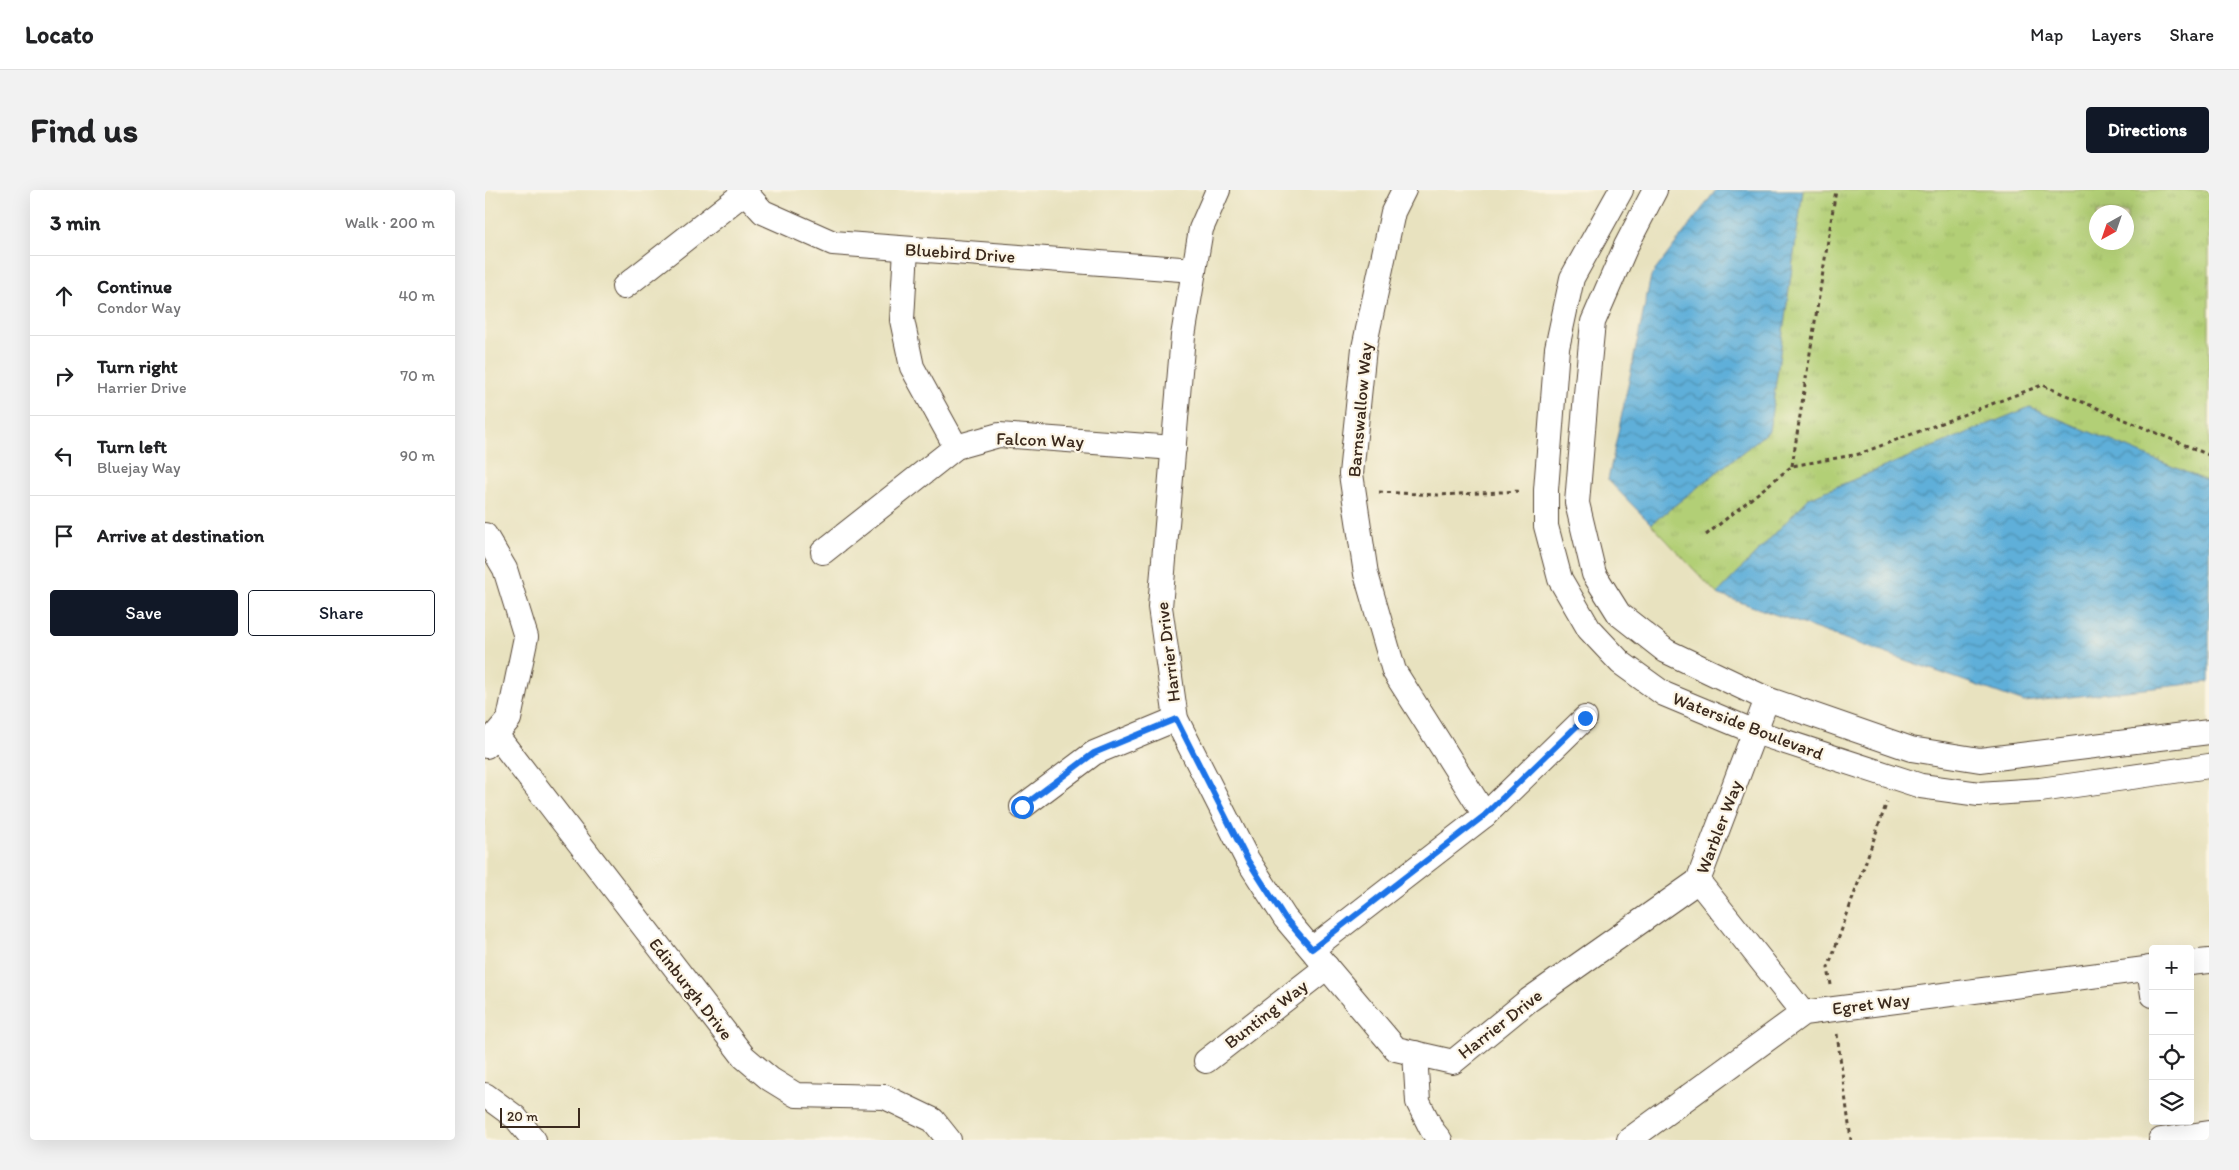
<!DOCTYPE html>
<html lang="en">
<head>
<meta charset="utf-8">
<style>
	body { margin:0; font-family:Itim,sans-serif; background:#f2f2f2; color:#202124 }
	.controls { position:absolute; right:15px; bottom:15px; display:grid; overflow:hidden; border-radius:5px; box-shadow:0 5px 20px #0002 }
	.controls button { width:45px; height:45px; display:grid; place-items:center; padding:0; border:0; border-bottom:1px solid #e0e0e0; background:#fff; color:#202124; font:25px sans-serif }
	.compass { position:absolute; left:1604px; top:15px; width:45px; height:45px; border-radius:50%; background:#fff; box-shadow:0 5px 20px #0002; rotate:220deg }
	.scale { position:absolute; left:15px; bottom:12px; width:80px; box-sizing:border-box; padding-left:5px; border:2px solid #3b2a1e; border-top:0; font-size:14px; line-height:18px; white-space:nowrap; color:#3b2a1e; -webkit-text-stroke:4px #fcf5e5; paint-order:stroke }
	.stop { position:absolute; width:15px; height:15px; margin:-11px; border:4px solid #1a73e8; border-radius:50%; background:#fff }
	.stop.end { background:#1a73e8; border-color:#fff; box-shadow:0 1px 5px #0008 }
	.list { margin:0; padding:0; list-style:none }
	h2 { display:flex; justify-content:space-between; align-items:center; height:65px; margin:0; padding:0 20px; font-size:21px }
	h2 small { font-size:16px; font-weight:400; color:#757577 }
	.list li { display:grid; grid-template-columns:32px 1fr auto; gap:15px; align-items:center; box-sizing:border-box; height:80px; padding:0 20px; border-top:1px solid #e0e0e0 }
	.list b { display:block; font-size:19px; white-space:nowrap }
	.list p { margin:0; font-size:16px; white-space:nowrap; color:#757577 }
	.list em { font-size:16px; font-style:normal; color:#757577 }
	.actions { display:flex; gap:10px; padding:15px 20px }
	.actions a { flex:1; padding:11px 0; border:1px solid #111827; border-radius:5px; text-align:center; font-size:18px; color:#111827 }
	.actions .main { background:#111827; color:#fff }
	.icon { flex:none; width:28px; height:28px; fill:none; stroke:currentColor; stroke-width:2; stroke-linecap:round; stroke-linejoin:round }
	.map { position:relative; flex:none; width:1724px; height:950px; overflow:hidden; border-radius:5px }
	header { display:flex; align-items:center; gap:30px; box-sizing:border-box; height:70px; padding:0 25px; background:#fff; border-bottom:1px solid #e0e0e0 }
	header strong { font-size:24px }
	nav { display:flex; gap:28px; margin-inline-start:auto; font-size:18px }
	.intro { display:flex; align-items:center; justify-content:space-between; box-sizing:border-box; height:120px; padding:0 30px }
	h1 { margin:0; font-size:35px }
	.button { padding:12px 22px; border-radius:5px; background:#111827; color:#fff; font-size:18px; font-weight:700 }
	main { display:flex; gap:30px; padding:0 30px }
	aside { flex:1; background:#fff; border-radius:5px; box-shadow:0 5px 20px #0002 }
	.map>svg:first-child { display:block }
	.grass { fill:url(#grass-tufts); stroke:#767c4a; fill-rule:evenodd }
	.water { fill:url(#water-waves); stroke:#4c6c7c }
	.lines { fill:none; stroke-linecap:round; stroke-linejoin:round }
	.minor-casing { stroke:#554636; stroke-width:26 }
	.path { stroke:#554636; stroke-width:3; stroke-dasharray:4 4; stroke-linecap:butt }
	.minor { stroke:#fff; stroke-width:24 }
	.route { stroke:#1a73e8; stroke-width:6 }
	.labels { text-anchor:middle; stroke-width:4.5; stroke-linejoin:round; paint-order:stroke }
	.street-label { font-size:18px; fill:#3b2a1e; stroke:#fcf5e5 }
</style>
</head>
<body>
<header>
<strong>Locato</strong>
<nav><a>Map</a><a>Layers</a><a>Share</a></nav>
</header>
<div class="intro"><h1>Find us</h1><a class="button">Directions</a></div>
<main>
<aside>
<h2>3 min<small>Walk · 200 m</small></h2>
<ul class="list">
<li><svg class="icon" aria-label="ahead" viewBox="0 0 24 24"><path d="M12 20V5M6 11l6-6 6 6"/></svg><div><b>Continue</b><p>Condor Way</p></div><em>40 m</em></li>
<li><svg class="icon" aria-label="right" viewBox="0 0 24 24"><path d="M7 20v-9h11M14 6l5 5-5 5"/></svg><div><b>Turn right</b><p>Harrier Drive</p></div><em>70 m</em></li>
<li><svg class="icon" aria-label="left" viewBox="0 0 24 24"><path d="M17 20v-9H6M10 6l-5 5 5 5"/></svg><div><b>Turn left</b><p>Bluejay Way</p></div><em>90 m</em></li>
<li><svg class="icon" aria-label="arrive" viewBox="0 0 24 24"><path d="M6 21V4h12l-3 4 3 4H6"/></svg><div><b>Arrive at destination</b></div></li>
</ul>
<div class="actions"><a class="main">Save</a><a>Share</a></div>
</aside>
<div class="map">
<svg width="1724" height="950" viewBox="0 0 1724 950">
	<defs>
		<pattern id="grass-tufts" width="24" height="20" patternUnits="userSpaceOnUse" patternTransform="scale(1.25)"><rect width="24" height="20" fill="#b2cf76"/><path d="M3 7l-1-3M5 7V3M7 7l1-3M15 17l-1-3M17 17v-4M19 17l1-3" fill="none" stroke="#9ab266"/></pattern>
		<pattern id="water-waves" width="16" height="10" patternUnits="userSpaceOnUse" patternTransform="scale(1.25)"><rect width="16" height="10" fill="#5eafd9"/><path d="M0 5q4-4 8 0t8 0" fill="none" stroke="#4f8faf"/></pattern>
	</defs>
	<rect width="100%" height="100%" fill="#fcf5e5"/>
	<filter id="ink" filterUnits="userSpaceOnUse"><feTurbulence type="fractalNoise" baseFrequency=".02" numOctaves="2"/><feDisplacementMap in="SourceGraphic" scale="10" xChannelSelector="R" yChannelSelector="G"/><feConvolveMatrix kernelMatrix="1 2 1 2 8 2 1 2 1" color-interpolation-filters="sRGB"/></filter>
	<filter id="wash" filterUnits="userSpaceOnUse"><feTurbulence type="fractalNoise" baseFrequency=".0096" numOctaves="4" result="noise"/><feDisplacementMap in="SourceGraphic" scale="20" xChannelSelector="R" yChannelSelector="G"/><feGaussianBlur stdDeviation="1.12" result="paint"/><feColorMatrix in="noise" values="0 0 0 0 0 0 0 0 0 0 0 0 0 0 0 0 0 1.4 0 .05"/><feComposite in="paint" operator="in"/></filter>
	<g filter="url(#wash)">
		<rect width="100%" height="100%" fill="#e8e2bf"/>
		<path class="grass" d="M1318 0H1724V292L1545 217 1324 308 1232 404 1166 334 1284 241ZM1612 22H1642V52H1612Z"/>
		<g class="water">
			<polygon points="1231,0 1318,0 1284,241 1166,334 1123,290 1166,86"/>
			<polygon points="1545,217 1724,292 1724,492 1539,512 1232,404 1324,308"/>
		</g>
	</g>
	<g filter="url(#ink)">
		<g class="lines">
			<g class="minor-casing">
				<g id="minor">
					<polyline points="258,0 278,22 348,53 709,80"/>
					<polyline points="733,0 716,39 698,146 675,417 691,529 762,669 800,728 911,859 968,872 1044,810 1213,691"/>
					<polyline points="919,0 908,22 879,158 866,284 881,384 909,481 1000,625"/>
					<polyline points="1136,0 1087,88 1072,158 1061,300 1061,336 1075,389 1104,439 1136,473 1179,504 1270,542 1436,596 1494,604 1555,600 1724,576"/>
					<polyline points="1170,0 1141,56 1108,132 1101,204 1092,313 1109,384 1134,424 1181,461 1282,509 1426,559 1495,570 1724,542"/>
					<polyline points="421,59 417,130 427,177 471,257"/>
					<polyline points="139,97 260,2"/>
					<polyline points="0,345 20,379 41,447 24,529 1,556"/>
					<polyline points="338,362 471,257 514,245 689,258"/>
					<polyline points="1282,509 1213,691 1318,823"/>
					<polyline points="12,546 259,867 285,889 311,905 400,907 448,930 464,950"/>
					<polyline points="537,617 609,563 691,529"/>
					<polyline points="827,759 1000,625 1100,528"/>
					<polyline points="1705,773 1724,771"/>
					<polyline points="1664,778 1668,805"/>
					<polyline points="930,863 933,912 947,940 955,950"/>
					<polyline points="721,871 842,777"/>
					<polyline points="0,905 30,927 49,950"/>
					<polyline points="1144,950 1318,823 1668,778"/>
					<polyline points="1676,950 1724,943"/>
				</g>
			</g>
			<g class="path">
				<polyline points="1307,276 1351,0"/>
				<polyline points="894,302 953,305 1037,301"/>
				<polyline points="1221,345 1307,276 1374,264 1557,195 1724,265"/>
				<polyline points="1346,795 1343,778 1402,612"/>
				<polyline points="1352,844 1366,950"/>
			</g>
			<use href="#minor" class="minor"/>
		</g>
	</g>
	<g class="lines" filter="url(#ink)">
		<polyline class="route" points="537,617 609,563 691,529 762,669 800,728 827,759 1000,625 1100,528"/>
	</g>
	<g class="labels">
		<g class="street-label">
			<text transform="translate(475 63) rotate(4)" y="6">Bluebird Drive</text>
			<text transform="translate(875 220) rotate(-85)" y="6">Barnswallow Way</text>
			<text transform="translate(555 250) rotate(2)" y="6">Falcon Way</text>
			<text transform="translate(683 462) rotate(-97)" y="6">Harrier Drive</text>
			<text transform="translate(1263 536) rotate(21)" y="6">Waterside Boulevard</text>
			<text transform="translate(1234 637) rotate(-69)" y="6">Warbler Way</text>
			<text transform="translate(206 799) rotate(52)" y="6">Edinburgh Drive</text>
			<text transform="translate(1386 814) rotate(-7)" y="6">Egret Way</text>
			<text transform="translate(781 824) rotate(-38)" y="6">Bunting Way</text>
			<text transform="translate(1015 834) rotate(-38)" y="6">Harrier Drive</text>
		</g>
	</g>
</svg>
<div class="controls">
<button>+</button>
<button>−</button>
<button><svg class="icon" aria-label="locate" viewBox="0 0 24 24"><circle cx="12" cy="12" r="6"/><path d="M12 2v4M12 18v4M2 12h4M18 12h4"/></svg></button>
<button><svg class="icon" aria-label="layers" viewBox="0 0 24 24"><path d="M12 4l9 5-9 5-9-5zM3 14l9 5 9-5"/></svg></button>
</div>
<svg class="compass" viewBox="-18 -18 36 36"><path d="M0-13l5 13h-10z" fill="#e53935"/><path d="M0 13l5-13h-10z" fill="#757577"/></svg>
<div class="scale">20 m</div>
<div class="stop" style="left:537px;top:617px"></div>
<div class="stop end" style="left:1100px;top:528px"></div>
</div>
</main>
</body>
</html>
